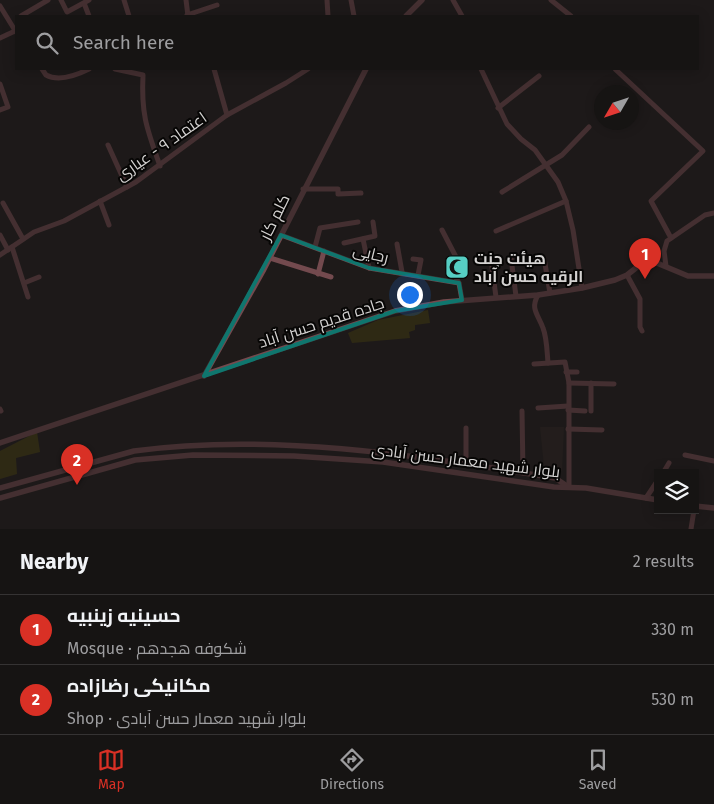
<!DOCTYPE html>
<html lang="en">
<head>
<meta charset="utf-8">
<style>
	body { margin:0; font-family:"Fira Sans",Cairo,sans-serif; background:#232121; color:#f1f3f6 }
	.controls { position:absolute; right:15px; bottom:15px; display:grid; overflow:hidden; border-radius:0px; box-shadow:0 2px 12px #0003 }
	.controls button { width:45px; height:45px; display:grid; place-items:center; padding:0; border:0; border-bottom:1px solid #353333; background:#161413; color:#f1f3f6; font:25px sans-serif }
	.compass { position:absolute; left:594px; top:85px; width:45px; height:45px; border-radius:50%; background:#161413; box-shadow:0 2px 12px #0003; rotate:231deg }
	.you { position:absolute; left:409px; top:294px; width:18px; height:18px; margin:-12px; border:4px solid #fff; border-radius:50%; background:#1a73e8; box-shadow:0 0 0 8px #1a73e833 }
	.badge { display:grid; place-items:center; width:32px; height:32px; border-radius:50%; background:#d93025; color:#fff; font-size:16px; font-weight:700 }
	.pin { position:absolute; translate:-50% -41px; filter:drop-shadow(0 1px 2px #0008) }
	.pin::after { content:''; position:absolute; top:26px; width:18px; height:15px; background:inherit; clip-path:polygon(0 0,100% 0,50% 100%) }
	.list { margin:0; padding:0; list-style:none }
	h2 { display:flex; justify-content:space-between; align-items:center; height:65px; margin:0; padding:0 20px; font-size:21px }
	h2 small { font-size:16px; font-weight:400; color:#9e9ea0 }
	.list li { display:grid; grid-template-columns:32px 1fr auto; gap:15px; align-items:center; box-sizing:border-box; height:70px; padding:0 20px; border-top:1px solid #353333 }
	.list b { display:block; font-size:19px; white-space:nowrap }
	.list p { margin:0; font-size:16px; white-space:nowrap; color:#9e9ea0 }
	.list em { font-size:16px; font-style:normal; color:#9e9ea0 }
	.icon { flex:none; width:28px; height:28px; fill:none; stroke:currentColor; stroke-width:2; stroke-linecap:round; stroke-linejoin:round }
	.map { position:relative; flex:none; width:714px; height:529px; overflow:hidden }
	.search { position:absolute; background:#161413; box-shadow:0 2px 12px #0003; left:15px; right:15px; top:15px; height:55px; display:flex; align-items:center; gap:12px; box-sizing:border-box; padding:0 18px; border-radius:0px; color:#9e9ea0; font-size:19px }
	.sheet { height:205px; background:#161413 }
	nav { display:flex; justify-content:space-around; align-items:center; box-sizing:border-box; height:70px; border-top:1px solid #353333; background:#161413; font-size:14px; color:#9e9ea0 }
	nav a { display:grid; justify-items:center; gap:2px }
	nav .on { color:#d93025 }
	.map>svg:first-child { display:block }
	.built { fill:#2b231f }
	.green { fill:#443d0f }
	.lines { fill:none; stroke-linecap:round; stroke-linejoin:round }
	.minor { stroke:#734a4e; stroke-width:5 }
	.tertiary { stroke:#734a4e; stroke-width:5.5 }
	.marked { fill:none; stroke:#0f766e; stroke-width:4; stroke-linejoin:round }
	.labels { text-anchor:middle; stroke-width:4; stroke-linejoin:round; paint-order:stroke }
	.street-label { font-size:16px; fill:#d4d2d1; stroke:#070605 }
	.poi-label { font-size:16px; font-weight:bold; fill:#d4d2d1; stroke:#070605; text-anchor:start }
</style>
</head>
<body>
<div class="map">
<svg width="714" height="529" viewBox="0 0 714 529">
	<rect width="100%" height="100%" fill="#1e1a19"/>
	<polygon class="built" points="540,427 564,427 562,471 544,466"/>
	<g class="green">
		<polygon points="428,310 430,323 415,325 415,330 409,332 410,338 352,343 348,333 378,320"/>
		<polygon points="37,432 40,452 16,458 17,474 0,479 0,451"/>
	</g>
	<g class="lines">
		<g class="minor">
			<polyline points="61,0 67,12 89,0"/>
			<polyline points="124,0 129,16"/>
			<polyline points="186,0 188,16"/>
			<polyline points="327,0 328,16"/>
			<polyline points="351,0 354,16"/>
			<polyline points="453,0 462,16"/>
			<polyline points="551,0 571,16"/>
			<polyline points="84,3 89,16"/>
			<polyline points="0,6 16,32"/>
			<polyline points="187,15 217,5"/>
			<polyline points="21,16 48,0"/>
			<polyline points="0,38 15,31"/>
			<path d="M42 69 46 75C59 82 77 75 89 69"/>
			<path d="M115 69 143 75C141 115 147 129 160 166"/>
			<polyline points="214,69 227,115"/>
			<polyline points="481,69 507,124 521,139 535,150 558,182 566,201 573,230 582,288"/>
			<polyline points="615,69 703,151 651,201 671,238"/>
			<polyline points="0,84 8,107 0,110"/>
			<polyline points="498,108 539,76"/>
			<polyline points="108,145 127,187"/>
			<polyline points="303,189 338,189 338,194 361,193"/>
			<polyline points="502,192 562,155 589,127"/>
			<polyline points="100,201 109,225"/>
			<polyline points="3,203 23,239"/>
			<polyline points="442,230 456,257 448,265 459,283 462,300"/>
			<polyline points="496,231 566,201"/>
			<polyline points="0,235 8,250"/>
			<polyline points="281,235 369,268 459,283"/>
			<polyline points="363,239 369,268"/>
			<polyline points="344,243 375,236 373,222"/>
			<polyline points="397,244 402,272"/>
			<polyline points="12,247 28,297"/>
			<polyline points="315,247 320,228 358,222"/>
			<polyline points="0,255 34,232 64,221 136,182 227,115 286,83 308,69"/>
			<polyline points="270,258 331,277"/>
			<polyline points="511,258 516,296"/>
			<polyline points="544,258 550,293"/>
			<polyline points="413,259 421,260 418,275"/>
			<polyline points="666,266 664,251 667,241 705,215 714,213"/>
			<polyline points="492,267 496,297"/>
			<polyline points="318,274 324,251"/>
			<polyline points="627,275 640,299 640,327 642,331"/>
			<polyline points="24,283 39,277"/>
			<path d="M538 295C530 309 538 314 543 328 547 338 547 352 548 363"/>
			<polyline points="534,364 565,362 569,383 569,486"/>
			<polyline points="566,372 577,372"/>
			<polyline points="569,383 614,384"/>
			<polyline points="538,408 568,406"/>
			<polyline points="0,409 1,411"/>
			<polyline points="568,410 585,411"/>
			<polyline points="522,411 523,473"/>
			<polyline points="591,411 591,383"/>
			<polyline points="568,429 602,430"/>
			<polyline points="685,455 714,461"/>
			<polyline points="466,464 466,428"/>
			<polyline points="663,473 669,463"/>
			<polyline points="646,498 658,480"/>
			<polyline points="691,529 694,510"/>
		</g>
		<g class="tertiary">
			<polyline points="406,16 422,0"/>
			<polyline points="204,376 263,271 366,69"/>
			<polyline points="0,443 395,311 444,302 538,295 582,288 615,280 627,275 641,264 652,261 688,276 714,276"/>
			<path d="M0 488 134 451C273 432 418 456 555 478L567 486"/>
			<polyline points="0,498 135,460 193,455 294,456 383,462 554,487 586,488 658,500"/>
			<polyline points="695,506 714,508"/>
		</g>
	</g>
	<path d="M0 0H714V529H0ZM281 235 369 268 459 283 462 300 395 311 204 376Z" fill="#1e1a19" fill-opacity=".55" fill-rule="evenodd"/>
	<path class="marked" d="M281 235 369 268 459 283 462 300 395 311 204 376Z"/>
	<defs>
		<g id="mosque-square" transform="scale(1.25)"><rect x="-9" y="-9" width="18" height="18" rx="4" fill="#56cec3" stroke="#070605"/><path d="M3.5-4.9A6 6 0 1 0 3.5 4.9A5 5 0 1 1 3.5-4.9Z" fill="#111"/></g>
	</defs>
	<g fill-rule="evenodd">
		<use href="#mosque-square" x="457" y="267"/>
	</g>
	<g class="labels">
		<g class="street-label">
			<text transform="translate(161 146) rotate(-35)" y="6">اعتماد ۹ - عیاری</text>
			<text transform="translate(274 217) rotate(-64)" y="6">کلم کار</text>
			<text transform="translate(371 253) rotate(14)" y="6">رجایی</text>
			<text transform="translate(321 322) rotate(-18)" y="6">جاده قدیم حسن آباد</text>
			<text transform="translate(466 460) rotate(7)" y="6">بلوار شهید معمار حسن آبادی</text>
		</g>
		<g class="poi-label">
			<text x="474" y="264">هیئت جنت<tspan x="474" dy="18">الرقیه حسن آباد</tspan></text>
		</g>
	</g>
</svg>
<div class="controls">
<button><svg class="icon" aria-label="layers" viewBox="0 0 24 24"><path d="M12 4l9 5-9 5-9-5zM3 14l9 5 9-5"/></svg></button>
</div>
<svg class="compass" viewBox="-18 -18 36 36"><path d="M0-13l5 13h-10z" fill="#e53935"/><path d="M0 13l5-13h-10z" fill="#9e9ea0"/></svg>
<div class="you"></div>
<div class="pin badge" style="left:645px;top:279px">1</div>
<div class="pin badge" style="left:77px;top:485px">2</div>
<div class="search"><svg class="icon" aria-label="search" viewBox="0 0 24 24"><circle cx="10" cy="10" r="6"/><path d="M15 15l6 6"/></svg>Search here</div>
</div>
<section class="sheet">
<h2>Nearby<small>2 results</small></h2>
<ul class="list">
<li><span class="badge">1</span><div><b>حسینیه زینبیه</b><p>Mosque · شکوفه هجدهم</p></div><em>330 m</em></li>
<li><span class="badge">2</span><div><b>مکانیکی رضازاده</b><p>Shop · بلوار شهید معمار حسن آبادی</p></div><em>530 m</em></li>
</ul>
</section>
<nav>
<a class="on"><svg class="icon" aria-label="map" viewBox="0 0 24 24"><path d="M3 6l6-2 6 2 6-2v14l-6 2-6-2-6 2zM9 4v14M15 6v14"/></svg>Map</a>
<a><svg class="icon" aria-label="directions" viewBox="0 0 24 24"><path d="M12 3l9 9-9 9-9-9zM9 14v-3h6M13 9l2 2-2 2"/></svg>Directions</a>
<a><svg class="icon" aria-label="saved" viewBox="0 0 24 24"><path d="M7 4h10v16l-5-4-5 4z"/></svg>Saved</a>
</nav>
</body>
</html>
